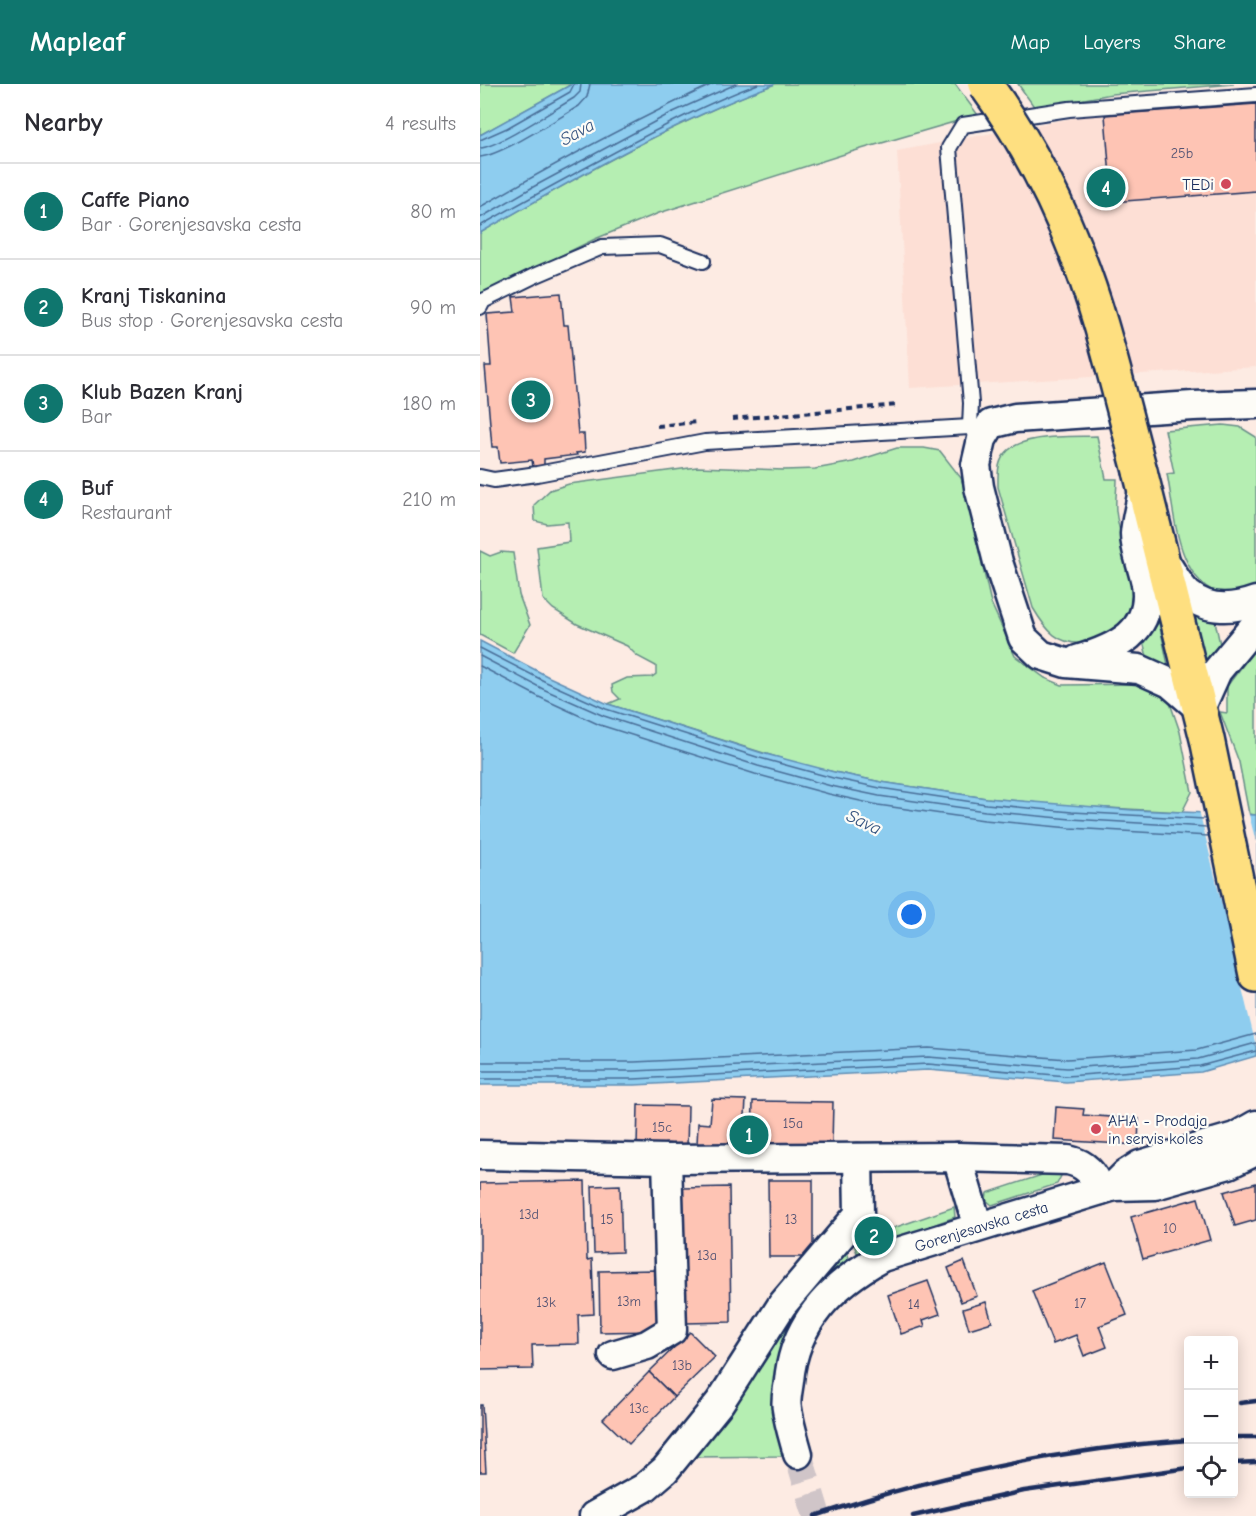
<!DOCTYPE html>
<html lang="en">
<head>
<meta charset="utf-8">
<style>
	body { margin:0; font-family:"Comic Neue",sans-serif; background:#f7f7f7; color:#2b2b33 }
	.controls { position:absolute; right:18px; bottom:18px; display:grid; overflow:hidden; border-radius:6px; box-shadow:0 3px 15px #0003 }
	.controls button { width:54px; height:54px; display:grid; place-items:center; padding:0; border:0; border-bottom:2px solid #e1e1e2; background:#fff; color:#2b2b33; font:30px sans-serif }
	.you { position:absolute; left:432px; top:831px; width:21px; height:21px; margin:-15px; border:4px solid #fff; border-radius:50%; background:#1a73e8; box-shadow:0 0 0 9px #1a73e833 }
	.badge { display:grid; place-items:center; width:39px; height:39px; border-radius:50%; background:#0f766e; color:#fff; font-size:20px; font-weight:700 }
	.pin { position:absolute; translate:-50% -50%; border:3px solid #fff; box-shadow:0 2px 6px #0006 }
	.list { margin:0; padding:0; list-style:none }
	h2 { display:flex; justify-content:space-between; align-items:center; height:78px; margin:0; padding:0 24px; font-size:26px }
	h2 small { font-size:20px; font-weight:400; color:#7c7c81 }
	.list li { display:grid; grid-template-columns:39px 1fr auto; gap:18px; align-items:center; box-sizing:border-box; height:96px; padding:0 24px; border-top:2px solid #e1e1e2 }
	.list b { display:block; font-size:22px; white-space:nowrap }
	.list p { margin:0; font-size:20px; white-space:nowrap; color:#7c7c81 }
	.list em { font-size:20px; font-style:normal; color:#7c7c81 }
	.icon { flex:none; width:33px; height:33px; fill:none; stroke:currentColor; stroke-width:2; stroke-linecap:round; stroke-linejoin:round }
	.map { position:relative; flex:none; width:776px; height:1432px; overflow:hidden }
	header { display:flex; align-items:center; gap:36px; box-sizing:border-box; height:84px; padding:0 30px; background:#0f766e; color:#fff }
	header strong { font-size:28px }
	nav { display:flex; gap:33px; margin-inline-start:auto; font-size:21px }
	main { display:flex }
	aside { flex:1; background:#fff }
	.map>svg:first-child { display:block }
	.built { fill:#fddfd5 }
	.green { fill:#b5eeb2; stroke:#688e88; stroke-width:1.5 }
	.water { fill:#8ecdef; stroke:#608eb5; stroke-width:1.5 }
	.pier { fill:#fdebe3 }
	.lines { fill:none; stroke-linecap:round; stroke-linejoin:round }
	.shore { stroke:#496e98; stroke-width:1.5 }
	.building { fill:#fec4b4; stroke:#1b2f5e; stroke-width:1.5 }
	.minor-tunnel { stroke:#d0c5c8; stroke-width:28; stroke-dasharray:28 14; stroke-linecap:butt }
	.service-casing { stroke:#1b2f5e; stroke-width:18 }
	.minor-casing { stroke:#1b2f5e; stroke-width:33 }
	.primary-casing { stroke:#1b2f5e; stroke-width:38 }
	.path { stroke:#1b2f5e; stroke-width:4; stroke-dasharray:6 4.5; stroke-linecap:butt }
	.service { stroke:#fdfcf7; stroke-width:14 }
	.minor { stroke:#fdfcf7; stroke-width:28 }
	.primary { stroke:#fedf80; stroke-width:33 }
	.rail { stroke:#1b2f5e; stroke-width:4.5 }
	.primary-bridge-casing { stroke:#1b2f5e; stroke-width:38; stroke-linecap:butt }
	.primary-bridge { stroke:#fedf80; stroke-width:33 }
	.poi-dot { fill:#d1495b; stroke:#fdfcf7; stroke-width:2 }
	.labels { text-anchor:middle; stroke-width:4.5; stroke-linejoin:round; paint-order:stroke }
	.number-label { font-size:14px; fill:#545474 }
	.poi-label { font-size:16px; fill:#1b2f5e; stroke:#fdfcf7; text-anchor:end }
	.street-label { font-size:16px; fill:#1b2f5e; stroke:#fdfcf7 }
	.water-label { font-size:18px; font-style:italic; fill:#385682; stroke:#fdfcf7 }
</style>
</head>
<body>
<header>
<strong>Mapleaf</strong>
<nav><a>Map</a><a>Layers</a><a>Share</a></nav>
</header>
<main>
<aside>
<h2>Nearby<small>4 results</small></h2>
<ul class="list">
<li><span class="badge">1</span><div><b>Caffe Piano</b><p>Bar · Gorenjesavska cesta</p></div><em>80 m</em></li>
<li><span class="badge">2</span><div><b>Kranj Tiskanina</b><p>Bus stop · Gorenjesavska cesta</p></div><em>90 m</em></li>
<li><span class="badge">3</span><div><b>Klub Bazen Kranj</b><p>Bar</p></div><em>180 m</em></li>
<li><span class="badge">4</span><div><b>Buf</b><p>Restaurant</p></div><em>210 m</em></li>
</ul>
</aside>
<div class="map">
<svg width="776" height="1432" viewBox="0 0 776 1432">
	<rect width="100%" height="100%" fill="#fdebe3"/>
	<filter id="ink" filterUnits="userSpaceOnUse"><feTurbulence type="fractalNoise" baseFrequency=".0167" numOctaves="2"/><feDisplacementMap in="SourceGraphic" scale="12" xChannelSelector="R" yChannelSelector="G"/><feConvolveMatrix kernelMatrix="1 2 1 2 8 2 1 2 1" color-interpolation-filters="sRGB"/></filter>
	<g filter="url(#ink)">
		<polygon class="built" points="776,18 776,283 430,304 417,67 620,29"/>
		<g class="green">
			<polygon points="0,0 92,0 0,51"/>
			<path d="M295 0H475L498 31 371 68 179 129 115 155 0 211V149C95 94 192 39 295 0Z"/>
			<polygon points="538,0 754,0 632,10 555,24"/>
			<path d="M743 341 760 343 776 353V505C767 507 752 513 744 511 696 499 695 430 687 390L694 389 685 346Z"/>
			<path d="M617 352 626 395H637C637 405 635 416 636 427 640 466 670 504 641 540 632 552 620 557 606 559 578 562 566 546 553 524L518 403C518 393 517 380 524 371 539 349 592 353 617 352Z"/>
			<polygon points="417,364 444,364 460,367 481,394 486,410 511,519 535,572 565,594 582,601 661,600 679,609 690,619 700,648 712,708 702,728 592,722 506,714 401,698 322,681 128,620 140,615 133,608 132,601 147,594 172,593 176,590 176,582 157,572 147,562 97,540 73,525 63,515 57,463 89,458 88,438 67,440 55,437 54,421 70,406 89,400 217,383 304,386 335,385 373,378"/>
			<polygon points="0,467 10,472 21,468 33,469 39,511 50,541 33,569 0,551"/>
			<polygon points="714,529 735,537 740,560 725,576"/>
			<polygon points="679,538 688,581 667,573 663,557"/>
			<polygon points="776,564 776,731 769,730 759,678 740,628 747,629 747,602"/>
			<polygon points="574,1087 581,1092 577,1100 512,1121 506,1116 507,1109"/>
			<polygon points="474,1123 475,1133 377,1169 373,1158"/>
			<path d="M365 1162 369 1174C352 1187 335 1201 322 1219 302 1247 288 1296 293 1331 296 1344 300 1358 303 1372L212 1373 238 1344 283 1267Z"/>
		</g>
		<g class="water">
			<path d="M92 0H295C192 38 95 94 0 149V51Z"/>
			<polygon points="0,557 69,593 128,620 282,669 354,688 401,698 506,714 652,726 776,731 776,972 721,988 586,998 448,986 155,1001 0,1001"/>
		</g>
		<polygon class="pier" points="719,726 768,727 776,758 776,962"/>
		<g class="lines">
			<g class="shore">
				<polyline points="0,56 27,44 90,8 94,0"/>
				<path d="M0 64C18 63 75 25 94 14L100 8 101 0"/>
				<path d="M0 73C20 72 79 34 99 22L107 13 110 0"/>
				<path d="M0 123C76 79 153 37 233 0"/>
				<polyline points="0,134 53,103 191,29 256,0"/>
				<path d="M0 142C44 117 88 93 133 69 180 44 227 19 278 0"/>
				<polyline points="0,564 66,598 126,625 280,674 353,694 400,704 506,720 592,728 725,735"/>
				<polyline points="0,572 63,605 124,632 278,682 351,702 399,712 505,727 591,735 727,743"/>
				<polyline points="0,582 59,613 120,641 275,690 349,710 398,721 504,736 590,744 729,752"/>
				<polyline points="0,978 154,978 449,964 587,975 717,966 776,950"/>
				<polyline points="0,987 154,987 448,973 587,984 718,975 776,959"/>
				<polyline points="0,995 154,995 448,980 587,992 720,982 776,967"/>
			</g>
		</g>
		<g class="building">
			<polygon points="776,20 776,107 632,118 625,31"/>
			<polygon points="81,209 84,241 88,241 98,350 104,350 105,368 96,369 97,371 64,375 64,382 53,383 52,376 20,379 18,363 12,363 5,282 11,282 7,230 35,228 33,213"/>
			<polygon points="232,1015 266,1016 263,1063 217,1060 218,1039 230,1040"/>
			<polygon points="273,1017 353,1018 352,1061 272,1060"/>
			<polygon points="158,1021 208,1022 207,1065 157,1063"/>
			<polygon points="576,1023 604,1025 603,1031 659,1035 658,1061 574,1056"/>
			<polygon points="288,1096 333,1096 333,1173 289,1173"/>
			<polygon points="105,1097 107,1176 112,1175 114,1230 98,1231 99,1260 52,1261 53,1285 0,1286 0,1099"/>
			<polygon points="776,1099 776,1136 755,1142 744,1108"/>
			<polygon points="140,1101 142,1168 114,1169 112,1102"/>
			<polygon points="249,1103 251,1238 206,1239 203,1104"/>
			<polygon points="718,1114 730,1156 663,1175 651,1133"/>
			<polygon points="484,1177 497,1212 481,1218 468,1184"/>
			<polygon points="626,1178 647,1231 619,1242 627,1263 604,1272 596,1251 573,1260 552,1207"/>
			<polygon points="177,1186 178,1247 120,1248 119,1187"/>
			<polygon points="448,1197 460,1230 443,1236 445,1242 421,1250 408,1211"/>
			<polygon points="506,1218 512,1238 489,1245 483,1225"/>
			<polygon points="210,1248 235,1273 194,1313 169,1288"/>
			<polygon points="169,1288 194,1313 149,1360 123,1335"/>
			<polygon points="0,1321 2,1321 6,1388 0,1388"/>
		</g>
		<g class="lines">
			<polyline class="minor-tunnel" points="318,1370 337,1432"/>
			<g class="service-casing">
				<g id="service">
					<polyline points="0,223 3,217 54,192 122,163 180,161 223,177"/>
					<polyline points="502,355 490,343 491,319 469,64 483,41 589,25 776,11"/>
					<polyline points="0,393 14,396 57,390 225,358 490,343"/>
				</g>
			</g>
			<g class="minor-casing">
				<g id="minor">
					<polyline points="776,320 713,322 535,334 511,340 502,355 496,381 499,403 518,478 543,554 561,571 586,579 659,585 690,599 720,625 737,587 776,540"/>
					<path d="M687 481C693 490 700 504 709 511 728 527 754 525 776 517"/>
					<path d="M597 576C635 565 674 548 666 500 663 484 655 466 655 450 656 435 661 420 663 405"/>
					<path d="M0 1071 187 1075 477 1073 588 1076C606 1080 613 1089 620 1106"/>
					<polyline points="477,1073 498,1143"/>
					<polyline points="634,1102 646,1090 660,1081 755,1053 776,1041"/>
					<polyline points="133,1271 167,1261 192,1246 187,1075"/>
					<path d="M318 1370C314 1355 309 1340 307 1325 305 1316 308 1306 309 1297 314 1238 353 1200 402 1173L634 1102 675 1101 749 1080 776 1067"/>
					<polyline points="114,1432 164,1404 185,1386 240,1318 302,1221 379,1130 378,1074"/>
				</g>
			</g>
			<g class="primary-casing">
				<polyline id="primary" points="660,387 727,655 776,891"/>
			</g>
			<g class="path">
				<polyline points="252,335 418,321"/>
				<polyline points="177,342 217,338"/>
			</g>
			<use href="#service" class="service"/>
			<use href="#minor" class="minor"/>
			<use href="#primary" class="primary"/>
			<g class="rail">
				<polyline points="760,1319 776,1317"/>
				<polyline points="754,1353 776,1353"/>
				<polyline points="754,1379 776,1378"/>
				<path d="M335 1432C457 1391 579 1365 708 1356"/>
				<polyline points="433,1432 544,1407 708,1384"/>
			</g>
			<g class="primary-bridge-casing">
				<path id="primary-bridge" d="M505 0C557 71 596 156 621 241 635 289 647 338 660 387"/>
			</g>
			<use href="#primary-bridge" class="primary-bridge"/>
		</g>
	</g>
	<g class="poi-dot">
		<circle cx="746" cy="100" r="6"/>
		<circle cx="616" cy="1045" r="6"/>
	</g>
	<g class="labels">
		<g class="number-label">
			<text x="702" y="74">25b</text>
			<text x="313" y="1044">15a</text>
			<text x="182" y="1048">15c</text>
			<text x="49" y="1135">13d</text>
			<text x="127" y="1140">15</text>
			<text x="311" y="1140">13</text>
			<text x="690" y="1149">10</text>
			<text x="227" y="1176">13a</text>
			<text x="149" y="1222">13m</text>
			<text x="66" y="1223">13k</text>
			<text x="600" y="1224">17</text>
			<text x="434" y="1225">14</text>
			<text x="202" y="1286">13b</text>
			<text x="159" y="1329">13c</text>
		</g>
		<g class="poi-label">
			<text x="734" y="106">TEDi</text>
			<text x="628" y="1042" text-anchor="start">AHA - Prodaja<tspan x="628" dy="18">in servis koles</tspan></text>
		</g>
		<g class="street-label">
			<text transform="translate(501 1142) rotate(-17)" y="6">Gorenjesavska cesta</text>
		</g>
		<g class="water-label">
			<text transform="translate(97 48) rotate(-29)" y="6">Sava</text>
			<text transform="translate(384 738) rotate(25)" y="6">Sava</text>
		</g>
	</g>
</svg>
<div class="controls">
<button>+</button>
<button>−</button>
<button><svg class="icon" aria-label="locate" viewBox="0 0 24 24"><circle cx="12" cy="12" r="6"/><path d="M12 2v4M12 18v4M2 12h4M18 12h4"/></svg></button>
</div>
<div class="you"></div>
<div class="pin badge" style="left:269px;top:1051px">1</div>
<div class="pin badge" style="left:394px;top:1152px">2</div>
<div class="pin badge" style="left:51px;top:316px">3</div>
<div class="pin badge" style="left:626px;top:104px">4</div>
</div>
</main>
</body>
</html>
